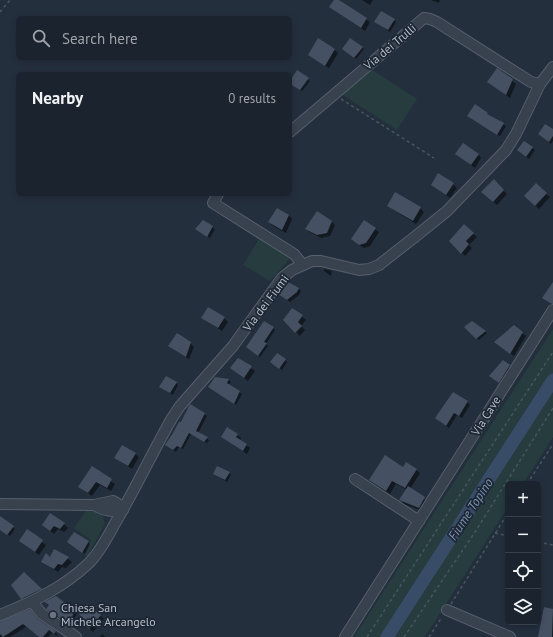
<!DOCTYPE html>
<html lang="en">
<head>
<meta charset="utf-8">
<style>
	body { margin:0; font-family:"PT Sans",sans-serif; background:#282f3a; color:#f1f3f6 }
	.controls { position:absolute; right:12px; bottom:12px; display:grid; overflow:hidden; border-radius:6px; box-shadow:0 2px 6px #0003 }
	.controls button { width:36px; height:36px; display:grid; place-items:center; padding:0; border:0; border-bottom:1px solid #39404a; background:#1b232e; color:#f1f3f6; font:20px sans-serif }
	.list { margin:0; padding:0; list-style:none }
	h2 { display:flex; justify-content:space-between; align-items:center; height:52px; margin:0; padding:0 16px; font-size:17px }
	h2 small { font-size:13px; font-weight:400; color:#a0a4aa }
	.icon { flex:none; width:22px; height:22px; fill:none; stroke:currentColor; stroke-width:2; stroke-linecap:round; stroke-linejoin:round }
	.map { position:relative; flex:none; width:553px; height:637px; overflow:hidden }
	.search { position:absolute; background:#1b232e; box-shadow:0 2px 6px #0003; left:16px; top:16px; width:276px; height:44px; display:flex; align-items:center; gap:10px; box-sizing:border-box; padding:0 14px; border-radius:6px; color:#a0a4aa; font-size:15px }
	.panel { position:absolute; background:#1b232e; box-shadow:0 2px 6px #0003; left:16px; top:72px; width:276px; height:124px; border-radius:6px }
	.map>svg:first-child { display:block }
	.green { fill:#263c3f }
	.shadow { fill:#0007 }
	.lines { fill:none; stroke-linecap:round; stroke-linejoin:round }
	.river { stroke:#394c67; stroke-width:13 }
	.building { fill:#455162 }
	.minor-casing { stroke:#565f6c; stroke-width:12 }
	.path { stroke:#44595c; stroke-width:1.5; stroke-dasharray:3 3; stroke-linecap:butt }
	.minor { stroke:#38414e; stroke-width:10 }
	.worship-dot { fill:#6b7280; stroke:#1d2633; stroke-width:1.5 }
	.labels { text-anchor:middle; stroke-width:3.5; stroke-linejoin:round; paint-order:stroke }
	.street-label { font-size:12px; fill:#b4bcc9; stroke:#1d2633 }
	.poi-label { font-size:12px; fill:#b4bcc9; stroke:#1d2633; text-anchor:start }
	.water-label { font-size:13px; font-style:italic; fill:#7c92b1; stroke:#1d2633 }
</style>
</head>
<body>
<div class="map">
<svg width="553" height="637" viewBox="0 0 553 637">
	<rect width="100%" height="100%" fill="#242f3e"/>
	<g class="green">
		<polygon points="369,68 417,99 397,130 340,93"/>
		<polygon points="261,236 293,255 270,281 243,265"/>
		<polygon points="553,329 553,437 523,484 508,484 508,507 430,629 424,637 354,637"/>
		<polygon points="88,508 102,514 105,524 87,557 84,554 91,540 74,528"/>
	</g>
	<g class="shadow">
		<polygon points="335,0 338,0 370,22 365,31 334,10"/>
		<polygon points="362,0 373,0 370,5"/>
		<polygon points="431,0 440,0 439,3"/>
		<polygon points="394,20 396,22 390,32 375,22"/>
		<polygon points="362,47 364,49 356,59 345,51"/>
		<polygon points="334,49 338,53 329,68 309,55"/>
		<polygon points="497,70 516,84 510,98 489,82"/>
		<polygon points="308,79 310,81 302,91 290,83"/>
		<polygon points="475,105 488,114 489,117 506,126 500,136 470,118"/>
		<polygon points="553,130 553,141 551,144 542,136"/>
		<polygon points="532,148 535,150 529,159 520,152"/>
		<polygon points="478,154 481,158 475,168 460,157"/>
		<polygon points="494,181 507,194 497,205 486,196"/>
		<polygon points="453,184 457,188 450,198 432,185"/>
		<polygon points="546,194 550,197 539,209 525,196"/>
		<polygon points="388,205 420,208 424,212 416,224 392,209"/>
		<polygon points="278,210 289,215 292,219 286,233 273,226 269,222"/>
		<polygon points="203,221 215,229 210,238 199,231"/>
		<polygon points="332,222 335,225 330,236 321,238 310,232 306,229"/>
		<polygon points="464,226 477,237 469,245 472,248 465,256 450,241"/>
		<polygon points="375,229 379,232 370,246 364,248 356,243"/>
		<polygon points="324,269 332,271 331,276 324,271"/>
		<polygon points="299,289 301,291 299,295 290,302 282,296"/>
		<polygon points="292,309 306,320 301,326 305,330 300,336 285,320"/>
		<polygon points="202,318 224,318 228,322 222,331"/>
		<polygon points="466,327 485,331 487,333 479,340"/>
		<polygon points="273,328 275,330 266,344 268,346 260,357 247,347"/>
		<polygon points="522,333 526,336 514,356 499,345"/>
		<polygon points="190,343 194,347 189,359 173,349"/>
		<polygon points="239,359 255,371 248,381 231,368"/>
		<polygon points="285,360 287,362 282,370 273,364"/>
		<polygon points="509,365 511,368 501,384 493,378"/>
		<polygon points="215,378 229,380 231,382 229,385 242,394 236,405 209,387"/>
		<polygon points="176,383 178,385 173,395 161,387"/>
		<polygon points="467,402 470,405 462,418 457,415 449,428 439,421"/>
		<polygon points="191,406 207,416 198,433 209,440 207,443 191,434 183,449 179,447 176,452 166,445 181,424"/>
		<polygon points="237,435 241,438 240,441 250,448 247,454 222,437"/>
		<polygon points="135,454 139,457 132,469 115,458"/>
		<polygon points="92,468 115,484 111,491 100,485 92,496 79,487"/>
		<polygon points="404,469 416,470 420,473 410,489 428,502 423,511 404,504 401,500 407,490 396,484 390,494 370,480"/>
		<polygon points="229,473 231,475 227,482 217,476"/>
		<polygon points="0,517 15,529 10,536 0,529"/>
		<polygon points="64,524 68,528 64,532 58,529 54,534 43,525"/>
		<polygon points="27,531 46,545 39,555 24,544"/>
		<polygon points="88,542 90,544 85,554 71,544"/>
		<polygon points="55,550 72,562 66,568 62,567 58,572 43,562 50,558"/>
		<polygon points="24,573 44,593 26,602 22,598"/>
		<polygon points="56,597 77,613 71,626 50,611 50,606 45,603"/>
		<polygon points="88,605 104,619 93,632 83,623 85,619"/>
		<polygon points="545,608 553,610 553,637 539,637"/>
		<polygon points="39,621 55,632 58,635 58,636 52,633 48,637 40,637 26,627 10,637 0,637 0,622"/>
		<polygon points="102,634 106,637 100,637"/>
	</g>
	<g class="lines">
		<polyline class="river" points="387,637 553,380"/>
	</g>
	<g class="building">
		<polygon points="334,0 339,0 367,18 361,28 329,7"/>
		<polygon points="381,11 395,19 388,30 374,22"/>
		<polygon points="318,38 335,49 325,66 308,55"/>
		<polygon points="350,38 363,47 354,58 342,49"/>
		<polygon points="497,68 513,79 506,95 487,82"/>
		<polygon points="297,70 309,78 300,90 290,84 290,81"/>
		<polygon points="475,104 488,113 487,114 504,123 497,135 467,116"/>
		<polygon points="545,124 553,129 553,136 549,142 538,134"/>
		<polygon points="524,141 533,147 526,157 517,150"/>
		<polygon points="463,143 479,154 471,165 455,154"/>
		<polygon points="438,173 454,183 446,195 431,185"/>
		<polygon points="494,179 504,190 493,202 481,192"/>
		<polygon points="536,183 547,193 535,206 524,196"/>
		<polygon points="395,192 421,207 413,221 387,206"/>
		<polygon points="277,208 289,215 282,230 268,222"/>
		<polygon points="317,211 332,221 327,233 317,235 305,229"/>
		<polygon points="203,220 213,226 207,237 195,229"/>
		<polygon points="364,220 376,228 366,243 359,245 351,239"/>
		<polygon points="464,224 474,233 466,241 469,244 461,254 449,241"/>
		<polygon points="288,282 299,288 297,292 287,300 278,294"/>
		<polygon points="553,282 553,304 552,304 542,298"/>
		<polygon points="208,307 225,317 218,328 201,318"/>
		<polygon points="292,308 303,315 298,322 302,326 295,333 283,320"/>
		<polygon points="264,321 274,327 264,342 267,343 258,356 246,347"/>
		<polygon points="472,321 486,331 476,339 464,327"/>
		<polygon points="514,325 523,332 510,354 494,342"/>
		<polygon points="177,333 191,342 186,357 168,346"/>
		<polygon points="277,353 286,359 279,369 270,362"/>
		<polygon points="238,358 252,366 244,378 230,368"/>
		<polygon points="503,360 510,365 499,383 489,376"/>
		<polygon points="166,376 177,382 170,393 159,387"/>
		<polygon points="215,377 229,379 227,383 240,391 234,404 208,387"/>
		<polygon points="453,392 468,401 459,416 454,413 446,426 435,418"/>
		<polygon points="190,404 205,413 196,431 208,437 204,442 189,433 181,448 177,446 173,450 165,445 173,433 179,422 181,422"/>
		<polygon points="227,427 238,434 236,437 247,444 243,451 221,437"/>
		<polygon points="122,445 136,453 128,466 114,458"/>
		<polygon points="385,455 403,467 406,462 417,469 405,488 392,481 386,491 369,480"/>
		<polygon points="92,466 112,479 107,488 96,482 88,493 78,487"/>
		<polygon points="217,466 230,472 225,480 213,474"/>
		<polygon points="408,486 425,497 419,508 399,500"/>
		<polygon points="50,513 65,523 60,529 54,526 50,531 42,525"/>
		<polygon points="0,516 14,526 7,535 0,530"/>
		<polygon points="27,529 43,540 35,552 19,541"/>
		<polygon points="74,532 89,541 82,553 67,542"/>
		<polygon points="54,549 69,557 62,565 58,564 54,569 41,562 46,553 50,557"/>
		<polygon points="24,572 42,589 21,599 11,585"/>
		<polygon points="56,596 75,610 69,624 46,609 49,605 44,602"/>
		<polygon points="87,604 101,615 89,629 81,623 84,619 79,614"/>
		<polygon points="544,607 553,609 552,637 538,637"/>
		<polygon points="30,609 38,619 56,631 54,634 49,630 43,637 39,637 23,624 3,637 0,634 0,621"/>
	</g>
	<g class="lines">
		<g class="minor-casing">
			<g id="minor">
				<polyline points="290,132 424,18 430,19 437,22 531,82 540,84"/>
				<polyline points="218,194 213,203 294,254 302,264"/>
				<polyline points="355,479 419,521"/>
				<path d="M0 504 94 505 113 501 118 504 123 510C112 512 105 511 94 505"/>
				<polyline points="32,602 42,614 76,637"/>
				<polyline points="447,610 510,637"/>
				<path d="M0 615C32 602 63 588 89 563 100 552 107 538 114 525 135 490 152 453 172 418L180 406 233 346 282 278 292 270 312 261H321L359 270 369 269 379 265 416 236 447 211 506 150 516 134 540 84 553 67"/>
				<polyline points="345,637 553,310"/>
			</g>
		</g>
		<g class="path">
			<polyline points="0,12 10,0"/>
			<polyline points="341,99 434,158"/>
			<polyline points="527,484 553,444"/>
			<polyline points="495,533 508,536"/>
			<polyline points="538,542 553,545"/>
			<polyline points="451,604 508,513"/>
			<polyline points="367,637 553,352"/>
			<polyline points="404,637 475,532 553,408"/>
			<polyline points="429,637 442,617"/>
		</g>
		<use href="#minor" class="minor"/>
	</g>
	<circle class="worship-dot" cx="53" cy="615" r="4"/>
	<g class="labels">
		<g class="street-label">
			<text transform="translate(390 47) rotate(-40)" y="4">Via dei Trulli</text>
			<text transform="translate(266 303) rotate(-53)" y="4">Via dei Fiumi</text>
			<text transform="translate(486 416) rotate(-58)" y="4">Via Cave</text>
		</g>
		<g class="poi-label">
			<text x="61" y="612">Chiesa San<tspan x="61" dy="14">Michele Arcangelo</tspan></text>
		</g>
		<g class="water-label">
			<text transform="translate(470 509) rotate(-57)" y="5">Fiume Topino</text>
		</g>
	</g>
</svg>
<div class="controls">
<button>+</button>
<button>−</button>
<button><svg class="icon" aria-label="locate" viewBox="0 0 24 24"><circle cx="12" cy="12" r="6"/><path d="M12 2v4M12 18v4M2 12h4M18 12h4"/></svg></button>
<button><svg class="icon" aria-label="layers" viewBox="0 0 24 24"><path d="M12 4l9 5-9 5-9-5zM3 14l9 5 9-5"/></svg></button>
</div>
<div class="search"><svg class="icon" aria-label="search" viewBox="0 0 24 24"><circle cx="10" cy="10" r="6"/><path d="M15 15l6 6"/></svg>Search here</div>
<section class="panel">
<h2>Nearby<small>0 results</small></h2>
<ul class="list">
</ul>
</section>
</div>
</body>
</html>
